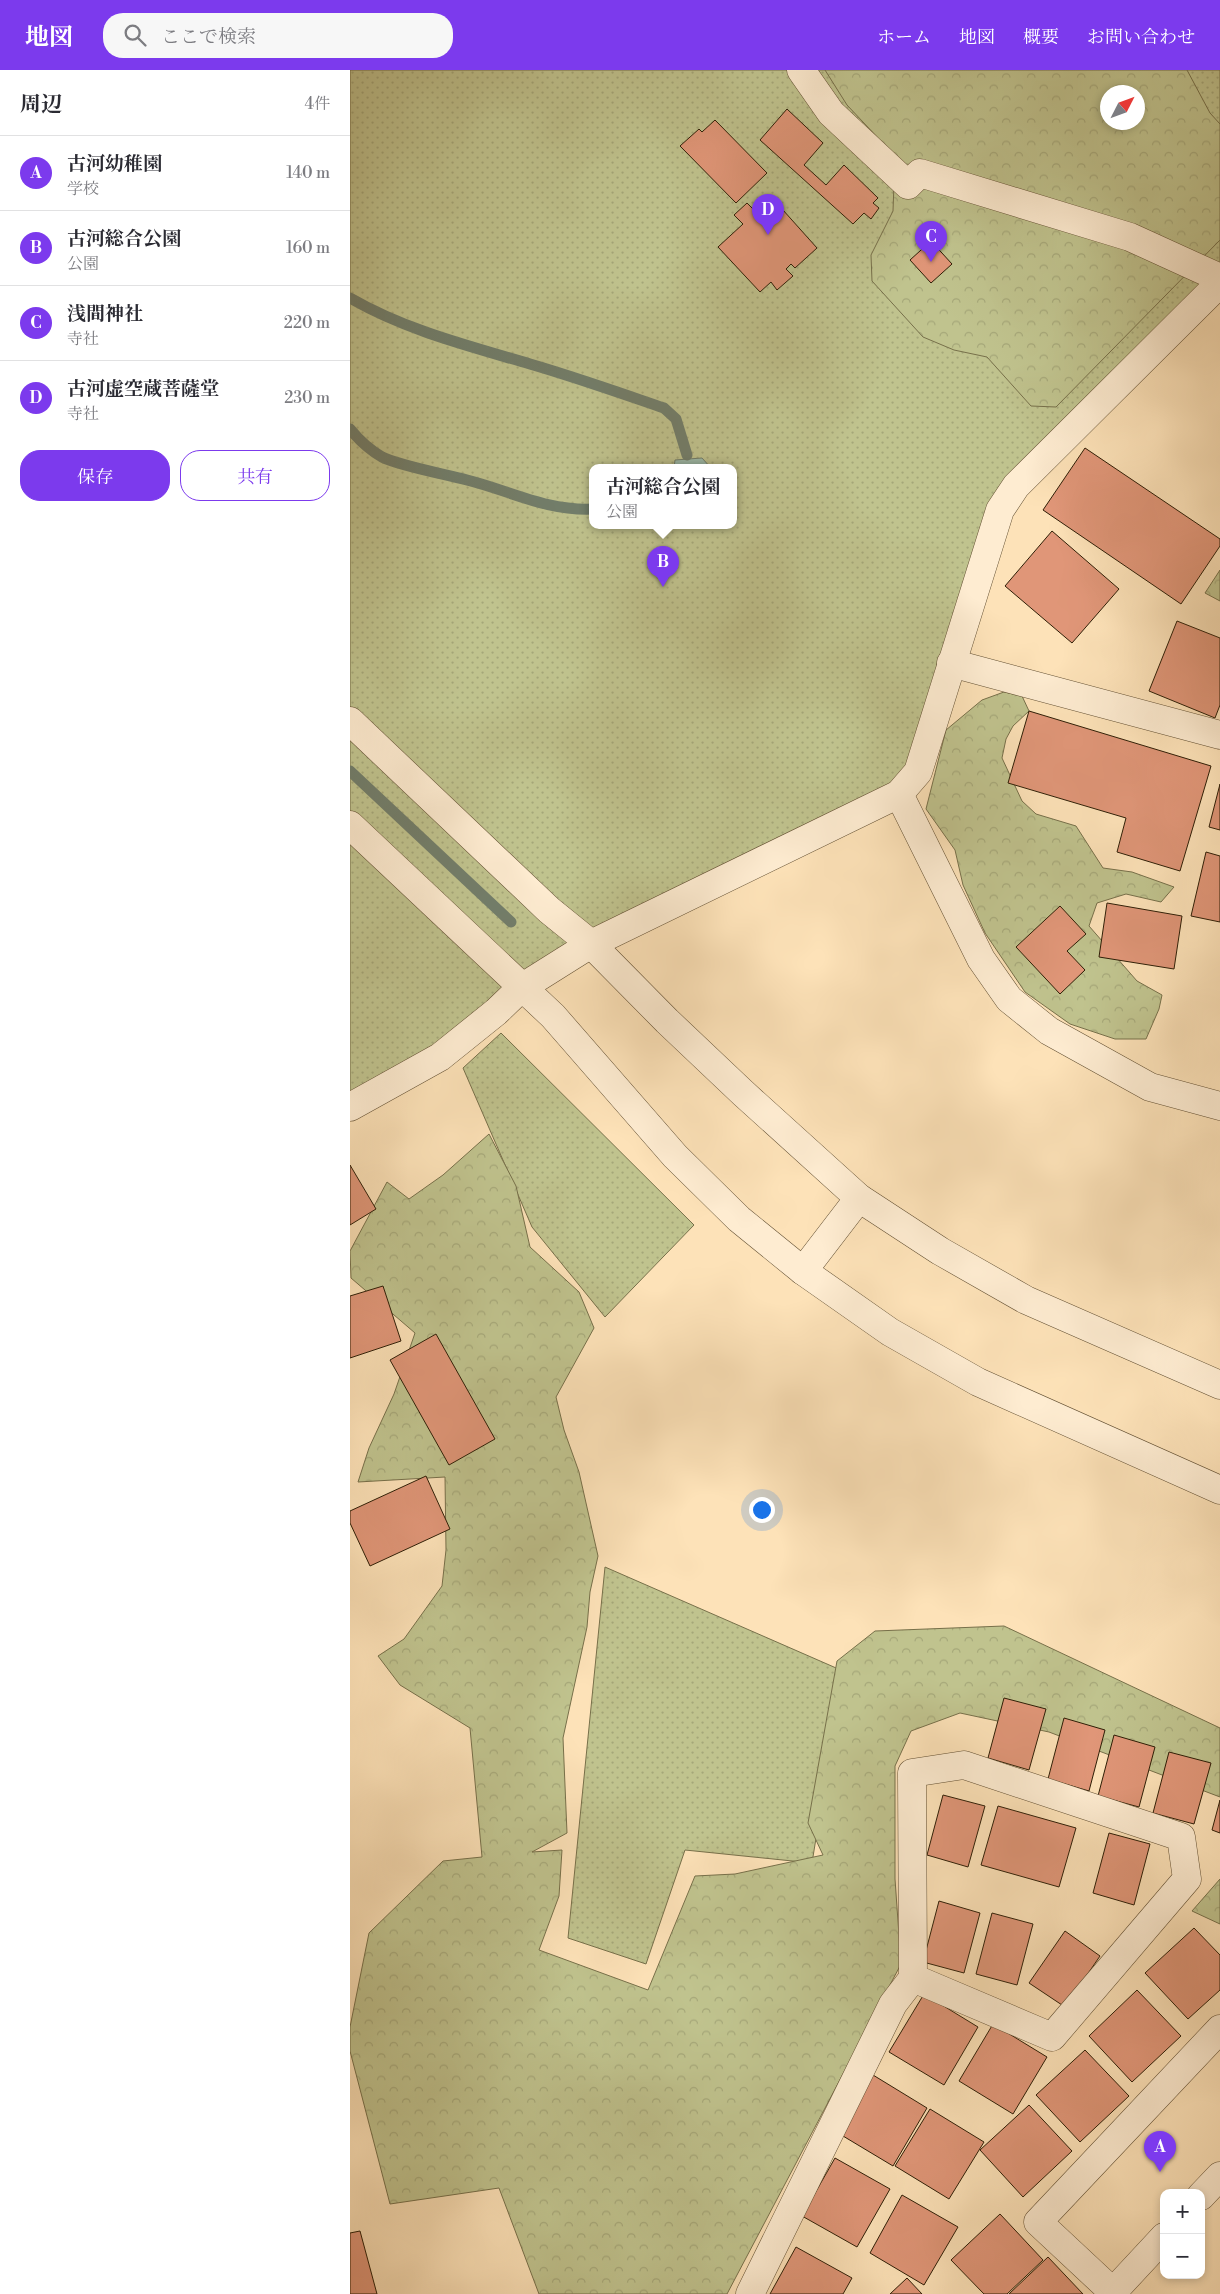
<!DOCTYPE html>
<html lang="ja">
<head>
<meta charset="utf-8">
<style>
	body { margin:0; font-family:"Libre Bodoni","Noto Serif JP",serif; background:#f7f7f7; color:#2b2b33 }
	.controls { position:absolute; right:15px; bottom:15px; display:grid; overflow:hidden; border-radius:10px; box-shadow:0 2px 8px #0003 }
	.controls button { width:45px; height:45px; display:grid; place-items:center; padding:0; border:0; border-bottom:1px solid #e1e1e2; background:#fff; color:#2b2b33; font:25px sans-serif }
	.compass { position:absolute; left:750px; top:15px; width:45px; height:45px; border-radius:50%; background:#fff; box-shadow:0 2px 8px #0003; rotate:48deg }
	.you { position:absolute; left:411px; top:1439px; width:18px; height:18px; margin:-12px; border:4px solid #fff; border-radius:50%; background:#1a73e8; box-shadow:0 0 0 8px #1a73e833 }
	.badge { display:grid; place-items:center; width:32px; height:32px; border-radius:50%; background:#7c3aed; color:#fff; font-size:16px; font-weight:700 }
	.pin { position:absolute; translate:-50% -41px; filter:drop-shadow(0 1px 2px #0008) }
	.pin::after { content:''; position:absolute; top:26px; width:18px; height:15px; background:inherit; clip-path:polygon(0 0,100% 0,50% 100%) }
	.popup { position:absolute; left:239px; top:394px; width:148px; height:65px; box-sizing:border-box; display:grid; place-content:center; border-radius:10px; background:#fff; filter:drop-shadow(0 1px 4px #0005); font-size:16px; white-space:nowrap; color:#7c7c81 }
	.popup b { font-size:19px; color:#2b2b33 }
	.popup::after { content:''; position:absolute; left:50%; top:100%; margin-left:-10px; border:10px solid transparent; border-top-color:#fff }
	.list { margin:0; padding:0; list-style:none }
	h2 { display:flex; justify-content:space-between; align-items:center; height:65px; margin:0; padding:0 20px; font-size:21px }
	h2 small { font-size:16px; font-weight:400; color:#7c7c81 }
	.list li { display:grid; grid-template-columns:32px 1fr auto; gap:15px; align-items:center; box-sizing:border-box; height:75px; padding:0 20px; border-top:1px solid #e1e1e2 }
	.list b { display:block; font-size:19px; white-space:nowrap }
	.list p { margin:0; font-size:16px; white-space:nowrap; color:#7c7c81 }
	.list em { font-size:16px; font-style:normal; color:#7c7c81 }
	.actions { display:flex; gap:10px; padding:15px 20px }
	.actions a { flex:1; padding:11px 0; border:1px solid #7c3aed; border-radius:20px; text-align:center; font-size:18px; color:#7c3aed }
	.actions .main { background:#7c3aed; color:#fff }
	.icon { flex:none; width:28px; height:28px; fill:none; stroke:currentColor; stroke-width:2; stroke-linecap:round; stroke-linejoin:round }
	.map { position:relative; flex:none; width:870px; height:2224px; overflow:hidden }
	header { display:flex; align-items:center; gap:30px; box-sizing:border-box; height:70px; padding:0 25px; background:#7c3aed; color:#fff }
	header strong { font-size:24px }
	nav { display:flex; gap:28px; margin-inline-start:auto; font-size:18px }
	.search { width:350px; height:45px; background:#f7f7f7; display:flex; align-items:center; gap:12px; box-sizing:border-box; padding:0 18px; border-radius:20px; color:#7c7c81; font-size:19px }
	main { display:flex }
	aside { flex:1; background:#fff }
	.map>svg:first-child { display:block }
	.grass { fill:url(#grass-dots); stroke:#77704a; fill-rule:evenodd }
	.forest { fill:url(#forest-crowns); stroke:#77704a; fill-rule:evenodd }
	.water { fill:#9fbeae; stroke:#727e6b }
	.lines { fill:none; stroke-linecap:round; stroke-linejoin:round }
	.stream { stroke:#727e6b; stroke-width:11 }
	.building { fill:#e09678; stroke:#2e1e06 }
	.minor-casing { stroke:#624f32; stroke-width:29 }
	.minor { stroke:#feecd1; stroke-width:28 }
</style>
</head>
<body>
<header>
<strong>地図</strong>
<div class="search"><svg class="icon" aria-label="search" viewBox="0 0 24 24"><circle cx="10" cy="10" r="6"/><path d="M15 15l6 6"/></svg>ここで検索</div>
<nav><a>ホーム</a><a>地図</a><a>概要</a><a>お問い合わせ</a></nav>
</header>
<main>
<aside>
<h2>周辺<small>4件</small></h2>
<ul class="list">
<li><span class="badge">A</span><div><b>古河幼稚園</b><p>学校</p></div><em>140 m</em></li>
<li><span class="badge">B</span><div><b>古河総合公園</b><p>公園</p></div><em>160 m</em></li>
<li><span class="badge">C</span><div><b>浅間神社</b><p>寺社</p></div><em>220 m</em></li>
<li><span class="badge">D</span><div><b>古河虚空蔵菩薩堂</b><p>寺社</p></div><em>230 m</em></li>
</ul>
<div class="actions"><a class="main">保存</a><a>共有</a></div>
</aside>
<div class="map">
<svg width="870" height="2224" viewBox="0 0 870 2224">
	<defs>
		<pattern id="grass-dots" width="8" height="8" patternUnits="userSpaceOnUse" patternTransform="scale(1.25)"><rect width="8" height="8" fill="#c0c38e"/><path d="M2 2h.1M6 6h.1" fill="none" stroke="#a5a779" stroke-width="1.8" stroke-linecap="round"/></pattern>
		<pattern id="forest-crowns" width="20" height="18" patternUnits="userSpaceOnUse" patternTransform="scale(1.25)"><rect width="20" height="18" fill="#c0c38e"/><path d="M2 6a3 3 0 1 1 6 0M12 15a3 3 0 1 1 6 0" fill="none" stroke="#a5a779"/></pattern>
	</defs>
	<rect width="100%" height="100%" fill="#fde2b8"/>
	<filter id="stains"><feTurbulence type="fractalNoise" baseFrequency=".004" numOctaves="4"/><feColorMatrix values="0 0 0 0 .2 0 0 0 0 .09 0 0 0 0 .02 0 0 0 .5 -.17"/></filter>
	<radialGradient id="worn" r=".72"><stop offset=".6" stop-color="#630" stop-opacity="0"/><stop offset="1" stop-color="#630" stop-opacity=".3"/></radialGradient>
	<g class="grass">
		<path d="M0 0H870V213L666 416 568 702 291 849 0 1033ZM758 22H788V52H758ZM243 398H383V456H243Z"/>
		<polygon points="151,963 344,1155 255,1247 182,1157 113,998"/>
		<polygon points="255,1497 493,1601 462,1793 335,1780 296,1894 218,1868"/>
	</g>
	<g class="forest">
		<path d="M475 0H837L860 43 870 54V170L706 337 681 336 637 287 604 280 573 267 522 211 521 185 543 141 545 86 497 35ZM758 22H788V52H758Z"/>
		<polygon points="870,500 870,531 855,523"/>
		<polygon points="654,622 672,626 679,641 663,656 656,669 652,688 672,731 686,744 726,756 753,798 782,802 824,817 811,832 776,824 747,833 739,856 787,911 812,925 809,939 796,969 765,969 720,954 675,922 635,863 613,815 605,780 576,739 596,660 632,630"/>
		<polygon points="139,1064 166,1116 180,1177 229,1222 244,1258 206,1327 214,1360 229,1402 248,1486 240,1522 237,1557 213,1668 217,1763 182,1782 212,1780 209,1826 189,1880 298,1920 345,1806 385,1804 473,1785 458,1753 487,1591 525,1561 654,1556 870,1658 870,1727 699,1662 610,1643 561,1661 545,1696 545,1809 551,1894 377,2224 189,2224 149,2118 40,2134 0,1981 0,1957 19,1863 93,1791 132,1787 120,1658 50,1615 28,1586 54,1569 92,1516 96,1480 95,1407 8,1412 19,1378 44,1324 65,1263 1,1208 0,1181 37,1112 59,1129 93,1105"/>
		<polygon points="870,1809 870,1854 842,1841"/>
	</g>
	<polygon class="water" points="352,388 361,398 324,398 325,390"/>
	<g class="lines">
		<g class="stream">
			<path d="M0 228C55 260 119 276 180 294 225 307 270 323 314 338L326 349 337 385"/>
			<path d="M0 359C9 370 20 380 32 387 50 396 95 404 117 410 161 421 196 441 243 439"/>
			<polyline points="0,701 161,852"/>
		</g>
	</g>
	<g class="building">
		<polygon points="437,39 473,73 454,95 476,115 494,95 528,128 523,133 529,138 521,149 514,143 503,154 410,70"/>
		<polygon points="365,50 417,103 386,133 330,76 349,59 352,62"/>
		<polygon points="424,130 467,178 445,198 441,194 436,199 443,206 427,220 421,212 410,222 368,177 393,154 384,145 397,133 409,145"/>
		<polygon points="581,171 602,194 581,213 560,190"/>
		<polygon points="735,378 870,469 870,476 831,534 693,440"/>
		<polygon points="702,461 769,519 722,573 655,516"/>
		<polygon points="827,551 870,568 870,635 865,648 799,621"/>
		<polygon points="679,641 861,696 830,801 767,782 776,748 658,713"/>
		<polygon points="870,714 870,760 859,757"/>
		<polygon points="856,782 870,786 870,852 841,846"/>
		<polygon points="757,833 832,846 824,899 749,887"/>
		<polygon points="710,836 736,864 717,881 735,900 710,924 666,877"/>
		<polygon points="0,1095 26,1139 0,1155"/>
		<polygon points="33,1216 51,1271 0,1288 0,1226"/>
		<polygon points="86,1264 145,1369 99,1395 40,1290"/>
		<polygon points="76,1406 100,1459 20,1496 0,1453 0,1441"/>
		<polygon points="654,1628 696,1639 679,1700 638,1688"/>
		<polygon points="714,1648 755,1660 739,1721 698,1709"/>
		<polygon points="764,1665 805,1677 789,1737 748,1726"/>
		<polygon points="819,1682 861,1693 844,1754 803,1743"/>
		<polygon points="593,1725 635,1736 618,1797 577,1785"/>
		<polygon points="870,1730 870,1763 862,1760"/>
		<polygon points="648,1736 726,1758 709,1817 631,1795"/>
		<polygon points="759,1763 800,1774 784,1835 743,1823"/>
		<polygon points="589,1831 630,1843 614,1903 573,1892"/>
		<polygon points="642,1843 683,1854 667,1915 626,1904"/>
		<polygon points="844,1858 870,1885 870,1920 838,1949 795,1903"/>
		<polygon points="715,1861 750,1886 715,1937 679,1913"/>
		<polygon points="787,1920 831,1966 782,2012 739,1966"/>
		<polygon points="574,1924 628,1957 594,2015 539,1982"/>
		<polygon points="643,1954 697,1987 663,2044 609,2011"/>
		<polygon points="735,1980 779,2026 730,2072 686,2025"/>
		<polygon points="523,2005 577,2038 543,2096 488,2063"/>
		<polygon points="679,2035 722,2081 673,2127 630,2080"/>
		<polygon points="580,2039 634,2072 599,2129 545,2096"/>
		<polygon points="485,2088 540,2119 507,2177 452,2146"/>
		<polygon points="552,2125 608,2157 574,2215 520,2183"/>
		<polygon points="650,2144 693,2190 657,2224 634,2224 601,2190"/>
		<polygon points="10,2161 27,2224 0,2224 0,2163"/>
		<polygon points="446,2177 502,2208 493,2224 420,2224"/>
		<polygon points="698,2187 733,2224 659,2224"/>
		<polygon points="557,2208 572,2224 540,2224"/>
	</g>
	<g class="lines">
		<g class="minor-casing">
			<g id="minor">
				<polyline points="451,0 481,43 558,115 570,103 780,167 870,208"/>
				<polyline points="601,593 870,665"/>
				<polyline points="0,651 199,840 241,874 317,951 393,1023 509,1128 590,1181 676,1230 870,1315"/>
				<polyline points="549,724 631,889 659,929 699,961 800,1017 870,1036"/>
				<polyline points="0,755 203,946 325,1086 389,1149 453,1201 540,1262 628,1312 870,1420"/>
				<polyline points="0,1037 90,987 146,942 171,918 241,874 549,724 568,702 650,440 666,416 870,213"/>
				<polyline points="453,1201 509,1128"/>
				<polyline points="851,2126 870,2106"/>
				<polyline points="763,2222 688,2152 870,1959"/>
				<polyline points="400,2224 543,1934 563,1908 562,1703 614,1695 831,1767 837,1809 702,1967 563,1908"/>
				<polyline points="761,2224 814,2167"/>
			</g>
		</g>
		<use href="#minor" class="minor"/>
	</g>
	<rect width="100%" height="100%" filter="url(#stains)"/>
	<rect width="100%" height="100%" fill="url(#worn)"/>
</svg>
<div class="controls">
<button>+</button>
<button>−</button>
</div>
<svg class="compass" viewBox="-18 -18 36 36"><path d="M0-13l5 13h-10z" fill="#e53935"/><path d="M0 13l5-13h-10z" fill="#7c7c81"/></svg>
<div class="you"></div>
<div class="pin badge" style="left:810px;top:2102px">A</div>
<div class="pin badge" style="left:313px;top:517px">B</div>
<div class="popup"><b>古河総合公園</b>公園</div>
<div class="pin badge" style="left:581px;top:192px">C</div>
<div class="pin badge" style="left:418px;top:165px">D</div>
</div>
</main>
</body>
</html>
